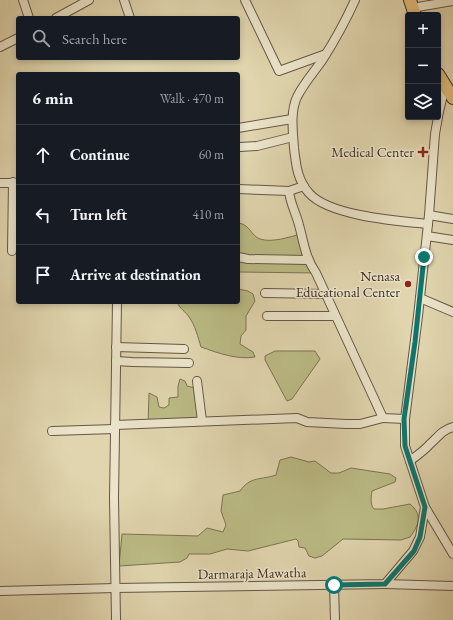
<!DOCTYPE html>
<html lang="en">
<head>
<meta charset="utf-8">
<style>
	body { margin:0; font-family:"EB Garamond",serif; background:#242831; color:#f1f3f6 }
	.controls { position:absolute; right:12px; top:12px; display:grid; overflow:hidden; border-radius:4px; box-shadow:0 2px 6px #0003 }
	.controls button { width:36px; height:36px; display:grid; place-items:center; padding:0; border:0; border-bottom:1px solid #363941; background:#171b24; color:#f1f3f6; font:20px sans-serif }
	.stop { position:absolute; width:12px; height:12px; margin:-9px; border:3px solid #0f766e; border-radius:50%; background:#fff }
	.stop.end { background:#0f766e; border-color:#fff; box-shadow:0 1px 4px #0008 }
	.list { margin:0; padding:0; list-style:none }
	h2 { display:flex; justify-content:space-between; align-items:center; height:52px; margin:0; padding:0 16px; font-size:17px }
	h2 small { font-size:13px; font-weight:400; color:#9ea1a6 }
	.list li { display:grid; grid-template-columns:26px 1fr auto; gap:12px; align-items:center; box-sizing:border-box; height:60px; padding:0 16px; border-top:1px solid #363941 }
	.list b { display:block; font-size:15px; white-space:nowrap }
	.list em { font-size:13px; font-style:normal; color:#9ea1a6 }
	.icon { flex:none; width:22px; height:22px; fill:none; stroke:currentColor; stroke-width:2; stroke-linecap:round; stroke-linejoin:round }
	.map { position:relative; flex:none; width:453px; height:620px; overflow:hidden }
	.search { position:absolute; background:#171b24; box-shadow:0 2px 6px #0003; left:16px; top:16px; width:224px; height:44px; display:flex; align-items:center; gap:10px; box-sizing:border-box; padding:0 14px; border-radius:4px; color:#9ea1a6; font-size:15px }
	.panel { position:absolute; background:#171b24; box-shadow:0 2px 6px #0003; left:16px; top:72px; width:224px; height:232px; border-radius:4px }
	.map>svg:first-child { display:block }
	.green { fill:#bbbb85; stroke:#7c7454 }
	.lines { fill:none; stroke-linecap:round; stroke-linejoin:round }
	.minor-casing { stroke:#655746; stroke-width:10 }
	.highway-casing { stroke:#3c2d23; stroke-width:14 }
	.minor { stroke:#ebe4ca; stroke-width:8 }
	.highway { stroke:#e0ba77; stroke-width:12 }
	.route { stroke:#0f766e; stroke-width:5 }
	.poi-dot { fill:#8f2418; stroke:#ebe4ca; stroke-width:1.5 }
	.labels { text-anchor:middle; stroke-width:3; stroke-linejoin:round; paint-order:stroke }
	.poi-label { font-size:14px; fill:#3c2d23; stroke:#ebe4ca; text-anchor:end }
	.street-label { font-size:14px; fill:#3c2d23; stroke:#ebe4ca }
</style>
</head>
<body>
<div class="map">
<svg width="453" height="620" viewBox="0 0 453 620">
	<rect width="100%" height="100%" fill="#e0d5ae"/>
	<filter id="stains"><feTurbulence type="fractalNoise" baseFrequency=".005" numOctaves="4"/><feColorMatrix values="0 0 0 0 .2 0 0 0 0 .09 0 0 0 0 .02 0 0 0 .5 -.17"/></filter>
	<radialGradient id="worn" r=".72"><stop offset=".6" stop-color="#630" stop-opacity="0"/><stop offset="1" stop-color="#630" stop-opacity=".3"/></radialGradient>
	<g class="green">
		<path d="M238 223C250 224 251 236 260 239 272 243 289 237 301 234L316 273 238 272Z"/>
		<path d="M238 289 248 291 253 294 255 301 246 316V330L241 336 240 344 253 352 255 357C237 360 218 353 201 347 198 337 195 325 189 317 185 311 180 309 177 302H238Z"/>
		<polygon points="275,351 315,351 320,359 292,399 287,401 265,360 265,356"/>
		<polygon points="180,379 185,381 187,386 195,388 199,421 148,424 149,393 157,397 159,407 164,408 169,405 169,398 178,397 178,386"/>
		<path d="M291 457 309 462 315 461 331 473H339L351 468 390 474 396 478 395 482 372 491C371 497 370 505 374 509H383L410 504C423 515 419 525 410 537L401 540 343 539 322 556 315 558 309 556 305 548 299 547 298 541 296 539 248 551 227 549 210 554H189L187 558 180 562 119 566 122 534 198 536 207 528 223 532 226 525 221 511 223 495 240 491C250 476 262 480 276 475L280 460Z"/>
	</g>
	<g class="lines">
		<g class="minor-casing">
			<g id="minor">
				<polyline points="23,0 29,18"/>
				<polyline points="124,0 130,18"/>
				<polyline points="245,0 279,71 326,54"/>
				<path d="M355 0C346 20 335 40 323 59 315 71 304 83 297 97 290 112 293 132 294 148 296 164 297 180 309 193 329 216 398 221 428 224"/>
				<polyline points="412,8 453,1"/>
				<polyline points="56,18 89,0"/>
				<polyline points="0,47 18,38"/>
				<polyline points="438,116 445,86"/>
				<polyline points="238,128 292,119"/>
				<polyline points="240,147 257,146 293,137"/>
				<polyline points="0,183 17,183"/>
				<polyline points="238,189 289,191 304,186"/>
				<path d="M289 191C290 203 296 213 299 225 304 243 305 257 316 273L383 418 405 419"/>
				<polyline points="429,215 453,219"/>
				<polyline points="427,236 453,240"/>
				<polyline points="12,251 13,182"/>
				<polyline points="238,257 248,259 308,260"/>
				<polyline points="265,293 325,294"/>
				<polyline points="420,298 453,312"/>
				<polyline points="267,316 335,316"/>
				<polyline points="116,347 184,349"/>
				<polyline points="116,361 132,362 189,363"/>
				<polyline points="197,381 202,421"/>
				<polyline points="115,425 297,418 307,422 346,424 360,424 383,418"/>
				<polyline points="52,431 115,429"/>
				<path d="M410 461C416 456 424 451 430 444 438 437 442 430 453 427"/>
				<polyline points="425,507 453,554"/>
				<polyline points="385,584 453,586"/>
				<polyline points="334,585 335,620"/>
				<polyline points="0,591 115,588 385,584 413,551 420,537 425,507 405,446 405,419 418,316 429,215 435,134 438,117"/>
				<polyline points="116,620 114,498 117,302"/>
			</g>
		</g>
		<g class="highway-casing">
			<g id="highway">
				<polyline points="410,0 415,15"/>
				<polyline points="438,74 453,98"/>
			</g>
		</g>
		<use href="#minor" class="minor"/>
		<use href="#highway" class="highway"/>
	</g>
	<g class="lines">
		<polyline class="route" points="334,585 385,584 414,551 420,537 425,507 405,446 404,419 415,342 424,257"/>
	</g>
	<g class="poi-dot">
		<path d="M421 146h4v4h4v4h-4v4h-4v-4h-4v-4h4z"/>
		<circle cx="408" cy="284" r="4"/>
	</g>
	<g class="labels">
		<g class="poi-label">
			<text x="414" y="157">Medical Center</text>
			<text x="400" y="281">Nenasa<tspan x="400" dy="16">Educational Center</tspan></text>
		</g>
		<g class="street-label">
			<text transform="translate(252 573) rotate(-1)" y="5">Darmaraja Mawatha</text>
		</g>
	</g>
	<rect width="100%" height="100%" filter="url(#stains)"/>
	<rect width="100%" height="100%" fill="url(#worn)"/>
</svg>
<div class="controls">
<button>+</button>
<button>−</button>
<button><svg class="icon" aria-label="layers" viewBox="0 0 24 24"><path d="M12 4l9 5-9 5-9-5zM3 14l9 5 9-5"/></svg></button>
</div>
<div class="stop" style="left:334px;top:585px"></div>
<div class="stop end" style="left:424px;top:257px"></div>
<div class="search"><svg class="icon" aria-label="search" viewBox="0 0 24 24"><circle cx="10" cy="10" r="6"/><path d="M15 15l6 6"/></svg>Search here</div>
<section class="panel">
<h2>6 min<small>Walk · 470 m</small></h2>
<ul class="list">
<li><svg class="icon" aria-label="ahead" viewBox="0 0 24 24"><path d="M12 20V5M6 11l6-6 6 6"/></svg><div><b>Continue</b></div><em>60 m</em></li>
<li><svg class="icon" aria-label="left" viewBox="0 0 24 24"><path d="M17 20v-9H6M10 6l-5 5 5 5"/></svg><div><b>Turn left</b></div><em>410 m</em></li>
<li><svg class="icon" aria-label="arrive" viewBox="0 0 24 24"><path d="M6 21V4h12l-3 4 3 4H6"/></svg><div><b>Arrive at destination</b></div></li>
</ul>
</section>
</div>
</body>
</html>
